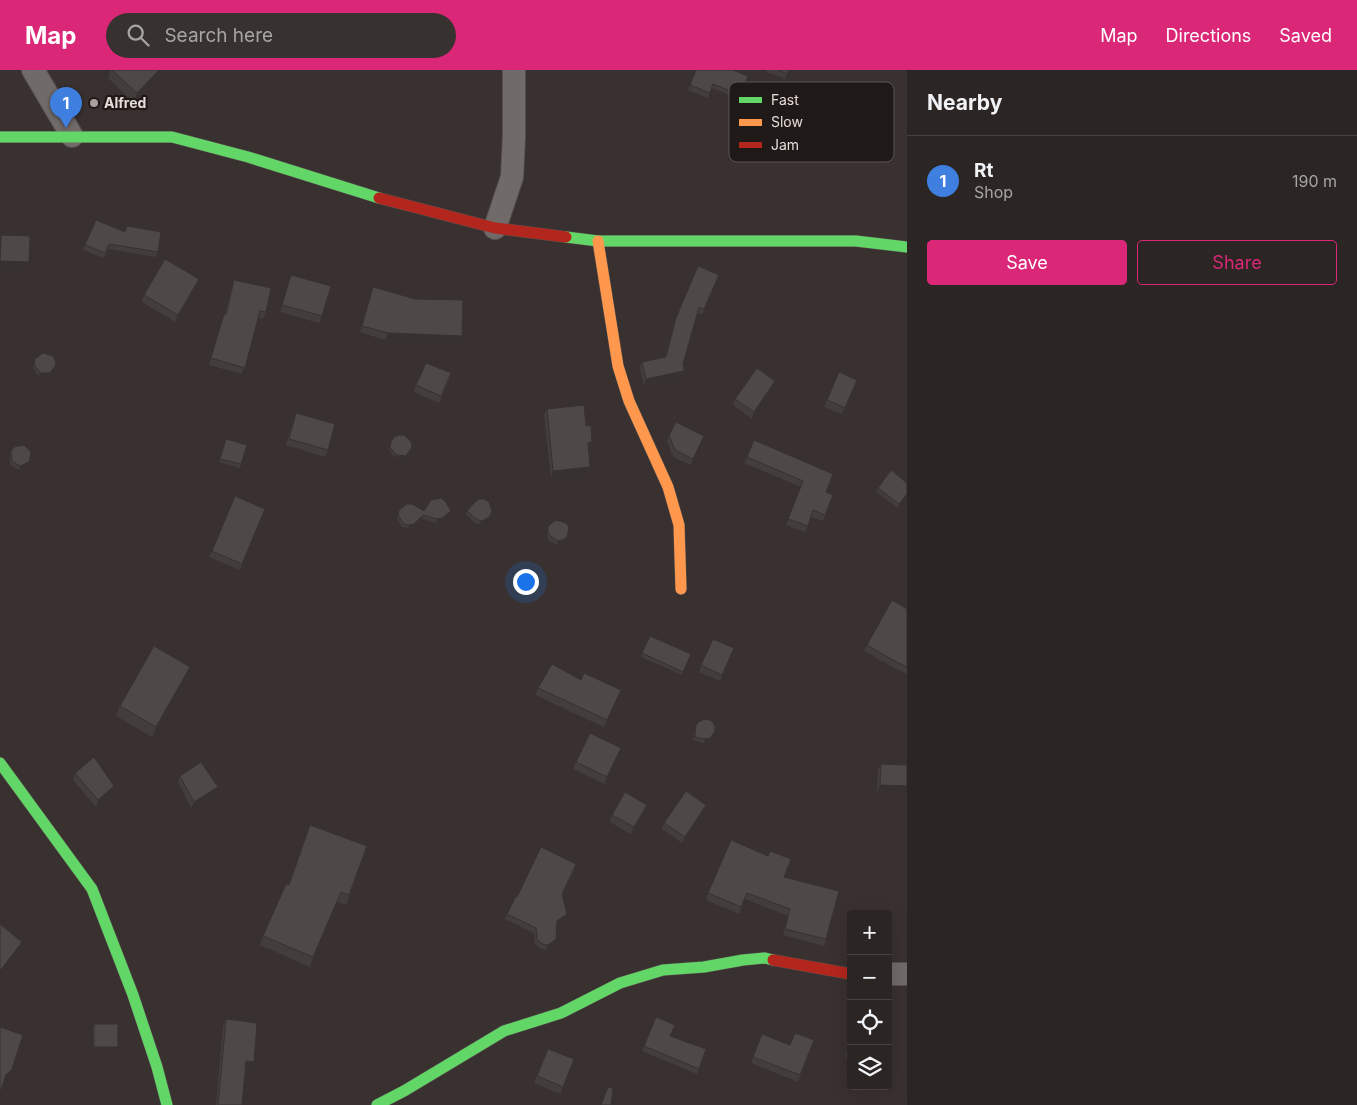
<!DOCTYPE html>
<html lang="en">
<head>
<meta charset="utf-8">
<style>
	body { margin:0; font-family:Inter,sans-serif; background:#373130; color:#f1f3f6 }
	.controls { position:absolute; right:15px; bottom:15px; display:grid; overflow:hidden; border-radius:5px; box-shadow:0 5px 20px #0002 }
	.controls button { width:45px; height:45px; display:grid; place-items:center; padding:0; border:0; border-bottom:1px solid #474241; background:#2b2523; color:#f1f3f6; font:25px sans-serif }
	.you { position:absolute; left:525px; top:511px; width:18px; height:18px; margin:-12px; border:4px solid #fff; border-radius:50%; background:#1a73e8; box-shadow:0 0 0 8px #1a73e833 }
	.badge { display:grid; place-items:center; width:32px; height:32px; border-radius:50%; background:#db2777; color:#fff; font-size:16px; font-weight:700 }
	.pin { position:absolute; translate:-50% -41px; filter:drop-shadow(0 1px 2px #0008) }
	.pin::after { content:''; position:absolute; top:26px; width:18px; height:15px; background:inherit; clip-path:polygon(0 0,100% 0,50% 100%) }
	.list { margin:0; padding:0; list-style:none }
	h2 { display:flex; justify-content:space-between; align-items:center; height:65px; margin:0; padding:0 20px; font-size:21px }
	h2 small { font-size:16px; font-weight:400; color:#a6a5a6 }
	.list li { display:grid; grid-template-columns:32px 1fr auto; gap:15px; align-items:center; box-sizing:border-box; height:90px; padding:0 20px; border-top:1px solid #474241 }
	.list b { display:block; font-size:19px; white-space:nowrap }
	.list p { margin:0; font-size:16px; white-space:nowrap; color:#a6a5a6 }
	.list em { font-size:16px; font-style:normal; color:#a6a5a6 }
	.actions { display:flex; gap:10px; padding:15px 20px }
	.actions a { flex:1; padding:11px 0; border:1px solid #db2777; border-radius:5px; text-align:center; font-size:18px; color:#db2777 }
	.actions .main { background:#db2777; color:#fff }
	.icon { flex:none; width:28px; height:28px; fill:none; stroke:currentColor; stroke-width:2; stroke-linecap:round; stroke-linejoin:round }
	.map { position:relative; flex:none; width:907px; height:1035px; overflow:hidden }
	header { display:flex; align-items:center; gap:30px; box-sizing:border-box; height:70px; padding:0 25px; background:#db2777; color:#fff }
	header strong { font-size:24px }
	nav { display:flex; gap:28px; margin-inline-start:auto; font-size:18px }
	.search { width:350px; height:45px; background:#373130; display:flex; align-items:center; gap:12px; box-sizing:border-box; padding:0 18px; border-radius:28px; color:#a6a5a6; font-size:19px }
	main { display:flex }
	aside { flex:1; background:#2b2523 }
	.map>svg:first-child { display:block }
	.lines { fill:none; stroke-linecap:round; stroke-linejoin:round }
	.street-casing { stroke:#57504f; stroke-width:24 }
	.fast-casing { stroke:#57504f; stroke-width:12 }
	.slow-casing { stroke:#57504f; stroke-width:12 }
	.jam-casing { stroke:#57504f; stroke-width:12 }
	.street { stroke:#706a68; stroke-width:22 }
	.fast { stroke:#63d668; stroke-width:11 }
	.slow { stroke:#ff974d; stroke-width:11 }
	.jam { stroke:#b3261e; stroke-width:11 }
	.wall { fill:#433e3c }
	.shaded-wall { fill:#373231 }
	.building { fill:#4e4846; stroke:#373231 }
	.poi-dot { fill:#a9a09e; stroke:#1f1917; stroke-width:2 }
	.labels { text-anchor:middle; stroke-width:4.5; stroke-linejoin:round; paint-order:stroke }
	.poi-label { font-size:14px; font-weight:bold; fill:#e6dcda; stroke:#1f1917; text-anchor:start }
	.key { fill:#1f1917; stroke:#5b5452; stroke-width:1 }
	.key-label { font-size:14px; fill:#e6dcda }
</style>
</head>
<body>
<header>
<strong>Map</strong>
<div class="search"><svg class="icon" aria-label="search" viewBox="0 0 24 24"><circle cx="10" cy="10" r="6"/><path d="M15 15l6 6"/></svg>Search here</div>
<nav><a>Map</a><a>Directions</a><a>Saved</a></nav>
</header>
<main>
<div class="map">
<svg width="907" height="1035" viewBox="0 0 907 1035">
	<rect width="100%" height="100%" fill="#39312f"/>
	<g class="lines">
		<g class="street-casing">
			<g id="street">
				<polyline points="33,0 72,66"/>
				<polyline points="495,158 512,107 514,66 514,0"/>
				<polyline points="888,904 907,904"/>
			</g>
		</g>
		<g class="fast-casing">
			<g id="fast">
				<polyline points="0,67 172,67 248,87 379,128"/>
				<polyline points="566,167 598,171 856,171 907,177"/>
				<polyline points="0,693 92,819 133,925 157,997 167,1035"/>
				<polyline points="377,1035 404,1021 504,961 561,943 620,913 663,900 704,897 743,890 765,888 773,890"/>
			</g>
		</g>
		<g class="slow-casing">
			<polyline id="slow" points="598,171 618,296 629,331 668,417 679,455 681,519"/>
		</g>
		<g class="jam-casing">
			<g id="jam">
				<polyline points="379,128 495,158 566,167"/>
				<polyline points="773,890 851,904"/>
			</g>
		</g>
		<use href="#street" class="street"/>
		<use href="#fast" class="fast"/>
		<use href="#slow" class="slow"/>
		<use href="#jam" class="jam"/>
	</g>
	<g class="wall">
		<polygon points="111,0 165,0 134,33 108,8"/>
		<polygon points="696,0 748,6 738,29 712,18 708,28 688,20"/>
		<polygon points="767,0 789,0 785,9 767,2"/>
		<polygon points="96,150 125,162 127,156 158,182 156,187 108,179 104,188 83,180"/>
		<polygon points="291,205 322,246 319,253 280,242"/>
		<polygon points="719,205 702,245 697,243 683,294 682,307 644,315 640,298 642,292 665,287 676,248"/>
		<polygon points="199,209 196,215 175,252 142,232 144,225"/>
		<polygon points="234,210 266,242 263,249 259,248 242,304 209,295 222,251 224,244 225,244 232,216"/>
		<polygon points="373,217 459,273 385,270 360,262"/>
		<polygon points="35,289 56,295 55,299 49,307 38,306 33,298"/>
		<polygon points="449,310 439,333 414,322 416,315"/>
		<polygon points="857,310 842,344 824,337 827,330"/>
		<polygon points="775,311 773,317 752,349 733,335 735,329"/>
		<polygon points="547,339 586,356 590,379 588,379 590,397 588,404 551,408 544,345"/>
		<polygon points="296,343 328,380 325,387 286,375"/>
		<polygon points="669,365 704,366 691,395 673,387 667,371"/>
		<polygon points="226,369 247,375 240,398 219,392"/>
		<polygon points="391,372 412,377 411,381 405,389 395,388 389,380"/>
		<polygon points="11,381 28,395 19,400 10,395 10,384"/>
		<polygon points="747,387 831,410 826,422 833,425 823,451 811,447 805,462 786,455 801,417 744,393"/>
		<polygon points="907,413 898,438 876,422 878,418"/>
		<polygon points="265,439 240,500 209,487 212,481"/>
		<polygon points="399,440 451,441 450,445 441,452 436,453 422,449 413,457 408,458 402,457 397,449"/>
		<polygon points="467,441 492,441 489,450 485,453 480,454 475,453 466,445"/>
		<polygon points="548,456 566,470 562,474 557,475 548,470 547,465"/>
		<polygon points="907,539 907,604 889,595 864,581 867,575"/>
		<polygon points="734,578 720,611 699,602 701,595"/>
		<polygon points="642,583 691,584 682,605 641,587"/>
		<polygon points="187,606 152,667 116,646 120,636"/>
		<polygon points="581,610 621,620 604,657 535,625 538,618"/>
		<polygon points="696,655 715,661 714,664 709,671 704,673 693,670"/>
		<polygon points="619,684 605,714 573,699 576,692"/>
		<polygon points="881,694 906,723 877,722 878,700"/>
		<polygon points="75,703 114,716 112,723 96,737 73,710"/>
		<polygon points="180,706 216,723 191,738 178,712"/>
		<polygon points="647,735 644,741 631,764 610,752 612,745"/>
		<polygon points="704,742 682,773 662,759 664,753"/>
		<polygon points="367,776 346,835 337,832 310,897 260,875 263,866 289,815"/>
		<polygon points="575,799 562,825 566,848 557,855 554,874 546,880 540,878 535,874 534,863 505,849 507,844 517,827"/>
		<polygon points="784,807 826,869 824,876 783,865 788,846 745,829 739,844 706,830 708,823"/>
		<polygon points="656,947 670,967 706,979 697,1004 642,981"/>
		<polygon points="226,949 252,998 246,998 242,1035 216,1035 223,956"/>
		<polygon points="94,954 118,977 117,980 93,980 93,957"/>
		<polygon points="762,964 790,975 814,970 798,1012 751,993"/>
		<polygon points="851,965 851,989 845,987"/>
		<polygon points="548,979 574,989 560,1024 534,1013"/>
	</g>
	<g class="shaded-wall">
		<polygon points="159,0 165,0 134,33 137,23"/>
		<polygon points="0,191 29,192 26,199 0,198"/>
		<polygon points="199,209 196,215 175,252 178,245"/>
		<polygon points="388,263 462,266 459,273 385,270"/>
		<polygon points="56,295 55,299 49,307 38,306 40,303"/>
		<polygon points="684,301 682,307 644,315 646,309"/>
		<polygon points="775,311 773,317 752,349 754,342"/>
		<polygon points="704,366 702,372 691,395 693,389"/>
		<polygon points="592,372 590,379 585,380 588,373"/>
		<polygon points="412,377 411,381 405,389 395,388 396,385"/>
		<polygon points="29,392 28,395 19,400 20,396"/>
		<polygon points="590,397 588,404 551,408 553,401"/>
		<polygon points="907,424 907,425 898,438 899,434"/>
		<polygon points="451,441 450,445 441,452 436,453 437,449"/>
		<polygon points="423,445 422,449 413,457 408,458 409,455"/>
		<polygon points="490,446 489,450 485,453 480,454 481,451"/>
		<polygon points="567,467 566,470 562,474 557,475 558,471"/>
		<polygon points="190,597 187,606 152,667 156,657"/>
		<polygon points="715,661 714,664 709,671 704,673 705,669"/>
		<polygon points="621,678 619,684 605,714 607,707"/>
		<polygon points="880,715 907,716 907,721 906,723 877,722"/>
		<polygon points="114,716 112,723 96,737 98,730"/>
		<polygon points="218,717 216,723 191,738 194,732"/>
		<polygon points="647,735 644,741 631,764 634,757"/>
		<polygon points="706,735 704,742 682,773 685,767"/>
		<polygon points="341,822 337,832 310,897 313,887"/>
		<polygon points="567,844 566,848 555,856 557,851"/>
		<polygon points="556,869 554,874 546,880 548,875"/>
		<polygon points="22,872 20,877 0,903 0,901"/>
		<polygon points="94,977 118,977 117,980 93,980"/>
		<polygon points="246,991 254,992 252,998 244,997"/>
		<polygon points="12,999 10,1003 4,1009 6,1005"/>
	</g>
	<g class="building">
		<polygon points="112,0 159,0 137,23"/>
		<polygon points="696,0 733,0 748,6 740,25 713,14 710,23 690,15"/>
		<polygon points="778,0 789,0 787,4"/>
		<polygon points="96,150 125,162 127,156 161,162 158,182 109,174 105,183 85,175"/>
		<polygon points="1,165 30,166 29,192 0,191"/>
		<polygon points="165,189 199,209 178,245 144,225"/>
		<polygon points="698,196 719,205 704,239 699,237 683,294 684,301 646,309 642,292 666,287 676,248"/>
		<polygon points="291,205 331,216 322,246 282,235"/>
		<polygon points="234,210 271,218 266,242 260,241 245,298 211,288 224,244 226,245"/>
		<polygon points="373,217 415,229 463,230 462,266 388,263 362,256"/>
		<polygon points="43,283 53,286 55,290 56,295 50,303 40,303 34,294 35,289"/>
		<polygon points="426,293 451,303 441,326 416,315"/>
		<polygon points="757,298 775,311 754,342 735,329"/>
		<polygon points="839,302 857,310 845,338 827,330"/>
		<polygon points="584,335 586,356 591,355 592,372 588,373 590,397 553,401 547,339"/>
		<polygon points="296,343 335,354 328,380 289,369"/>
		<polygon points="676,352 704,366 693,389 675,380 669,365"/>
		<polygon points="399,365 404,365 411,372 412,377 406,386 396,385 390,377 391,372 394,367"/>
		<polygon points="226,369 247,375 241,394 220,389"/>
		<polygon points="754,370 833,404 826,422 833,425 825,445 813,440 808,456 788,449 803,411 747,387"/>
		<polygon points="24,375 31,382 29,392 20,396 12,391 11,381 14,377"/>
		<polygon points="891,400 907,413 907,424 899,434 878,418"/>
		<polygon points="235,426 265,439 242,494 212,481"/>
		<polygon points="441,428 445,431 451,441 442,448 437,449 423,445 414,454 409,455 404,454 398,445 399,440 407,434 412,434 424,441 431,430"/>
		<polygon points="479,429 484,429 489,432 492,441 490,446 486,449 481,451 476,449 467,441 475,432"/>
		<polygon points="556,450 566,453 569,457 567,467 563,470 558,471 550,466 548,462 548,456"/>
		<polygon points="892,530 907,539 907,597 891,589 867,575"/>
		<polygon points="650,566 691,584 683,602 642,583"/>
		<polygon points="713,569 734,578 722,605 701,595"/>
		<polygon points="154,576 190,597 156,657 120,636"/>
		<polygon points="552,594 581,610 584,603 621,620 607,650 538,618"/>
		<polygon points="706,649 712,651 715,656 715,661 710,668 705,669 695,667 696,655 700,651"/>
		<polygon points="590,663 621,678 607,707 576,692"/>
		<polygon points="94,687 114,716 98,730 75,703"/>
		<polygon points="201,692 218,717 194,732 180,706"/>
		<polygon points="881,694 907,695 907,716 880,715"/>
		<polygon points="686,721 706,735 685,767 664,753"/>
		<polygon points="625,722 647,735 634,757 612,745"/>
		<polygon points="310,755 367,776 349,825 341,822 313,887 263,866 286,814 289,815"/>
		<polygon points="731,770 768,786 770,781 791,789 784,807 839,821 826,869 785,859 790,839 747,823 741,837 708,823"/>
		<polygon points="541,777 576,794 562,824 567,844 557,851 556,869 548,875 542,874 537,869 536,858 507,844 516,826 517,827"/>
		<polygon points="0,854 22,872 0,901"/>
		<polygon points="656,947 675,955 670,966 706,979 699,999 644,976"/>
		<polygon points="226,949 257,953 254,992 246,991 242,1035 218,1035"/>
		<rect x="94" y="954" width="24" height="23"/>
		<polygon points="0,957 23,965 12,999 6,1005 0,1023"/>
		<polygon points="795,963 814,970 800,1005 753,987 762,964 790,975"/>
		<polygon points="851,966 851,985 846,983"/>
		<polygon points="548,979 574,989 563,1017 537,1006"/>
		<polygon points="608,1017 613,1018 611,1035 601,1035"/>
	</g>
	<circle class="poi-dot" cx="94" cy="33" r="5"/>
	<g class="labels">
		<g class="poi-label">
			<text x="104" y="38">Alfred</text>
		</g>
	</g>
	<rect x="729" y="12" width="165" height="80" rx="8" class="key"/>
	<rect x="739" y="27" width="23" height="6" fill="#63d668"/>
	<rect x="739" y="49" width="23" height="7" fill="#ff974d"/>
	<rect x="739" y="72" width="23" height="6" fill="#b3261e"/>
	<g class="key-label">
		<text x="771" y="35">Fast</text>
		<text x="771" y="57">Slow</text>
		<text x="771" y="80">Jam</text>
	</g>
</svg>
<div class="controls">
<button>+</button>
<button>−</button>
<button><svg class="icon" aria-label="locate" viewBox="0 0 24 24"><circle cx="12" cy="12" r="6"/><path d="M12 2v4M12 18v4M2 12h4M18 12h4"/></svg></button>
<button><svg class="icon" aria-label="layers" viewBox="0 0 24 24"><path d="M12 4l9 5-9 5-9-5zM3 14l9 5 9-5"/></svg></button>
</div>
<div class="you"></div>
<div class="pin badge" style="left:66px;top:58px;background:#3f7fe0">1</div>
</div>
<aside>
<h2>Nearby<small></small></h2>
<ul class="list">
<li><span class="badge" style="background:#3f7fe0">1</span><div><b>Rt</b><p>Shop</p></div><em>190 m</em></li>
</ul>
<div class="actions"><a class="main">Save</a><a>Share</a></div>
</aside>
</main>
</body>
</html>
